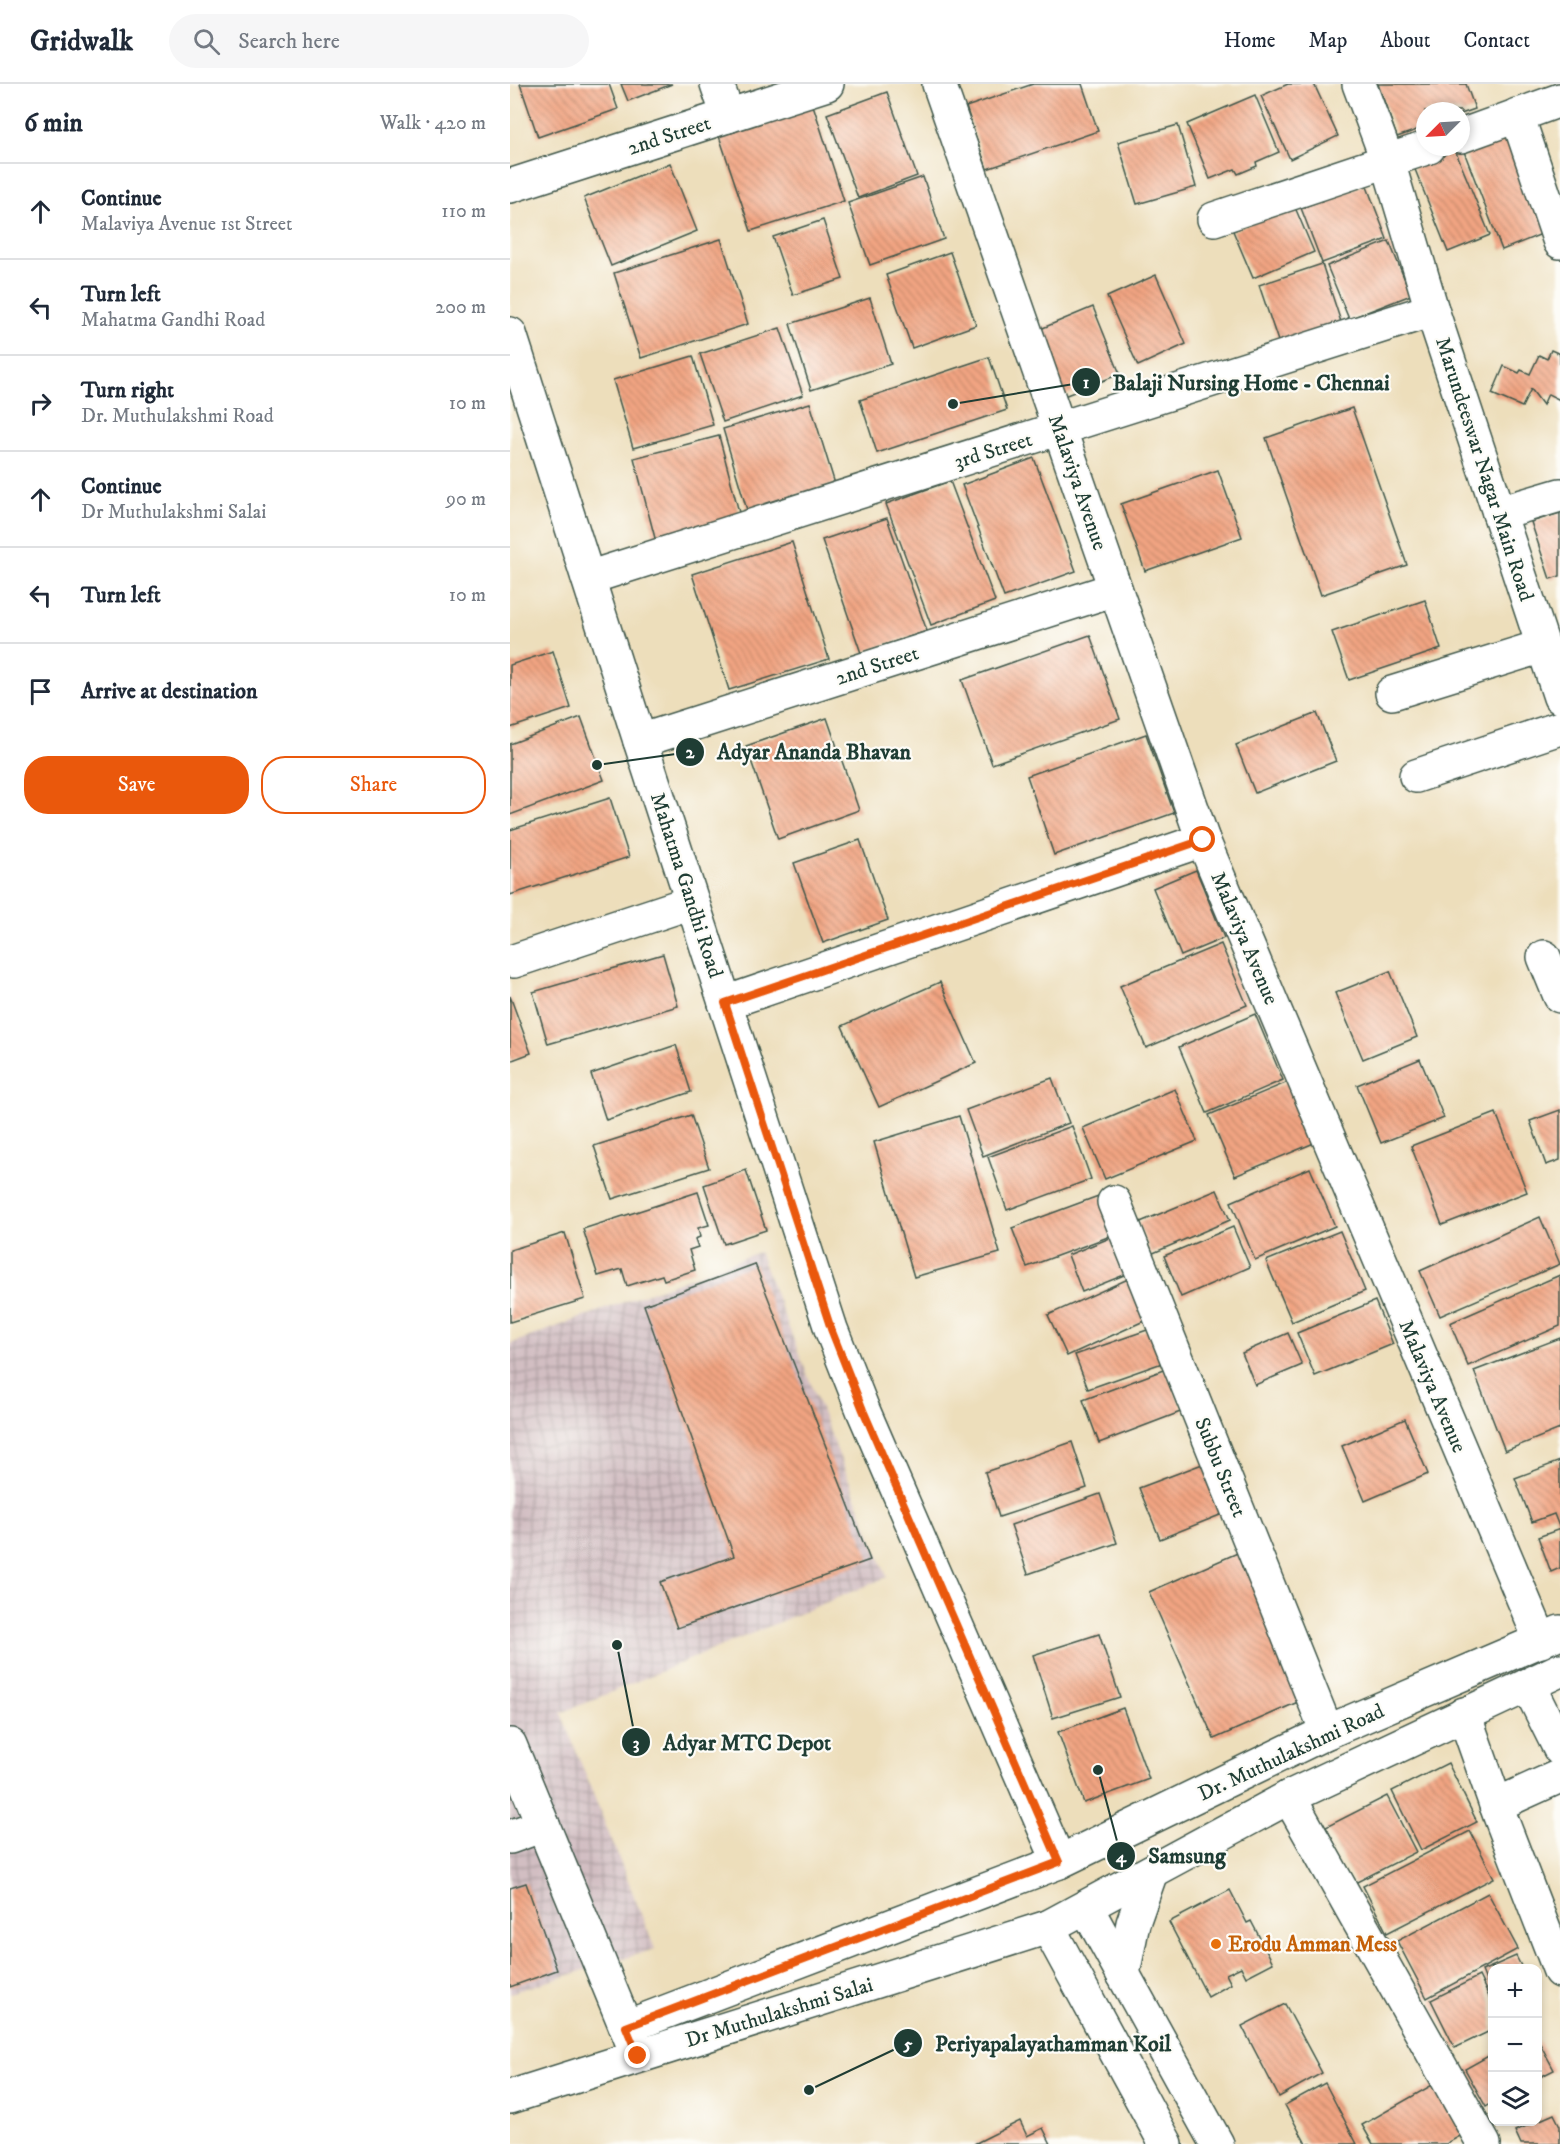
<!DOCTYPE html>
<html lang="en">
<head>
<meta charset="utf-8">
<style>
	body { margin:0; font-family:"IM FELL DW Pica",serif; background:#f6f6f7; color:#1f2937 }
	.controls { position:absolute; right:18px; bottom:18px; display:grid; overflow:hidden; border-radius:12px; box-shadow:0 3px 9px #0003 }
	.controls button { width:54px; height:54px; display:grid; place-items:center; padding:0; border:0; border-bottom:2px solid #e0e1e3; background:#fff; color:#1f2937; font:30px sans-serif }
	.compass { position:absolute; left:906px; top:18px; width:54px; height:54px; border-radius:50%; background:#fff; box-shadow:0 3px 9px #0003; rotate:246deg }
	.stop { position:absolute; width:18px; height:18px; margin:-14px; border:4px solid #ea580c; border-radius:50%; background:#fff }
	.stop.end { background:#ea580c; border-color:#fff; box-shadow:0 2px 6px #0008 }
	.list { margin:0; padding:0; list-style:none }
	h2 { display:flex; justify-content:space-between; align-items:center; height:78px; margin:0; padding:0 24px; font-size:26px }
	h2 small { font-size:20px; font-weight:400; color:#747a83 }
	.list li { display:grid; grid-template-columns:39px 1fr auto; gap:18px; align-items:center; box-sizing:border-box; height:96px; padding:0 24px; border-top:2px solid #e0e1e3 }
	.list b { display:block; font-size:22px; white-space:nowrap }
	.list p { margin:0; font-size:20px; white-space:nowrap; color:#747a83 }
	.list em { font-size:20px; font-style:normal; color:#747a83 }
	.actions { display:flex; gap:12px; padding:18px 24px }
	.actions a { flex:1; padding:14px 0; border:2px solid #ea580c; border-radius:24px; text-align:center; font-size:21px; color:#ea580c }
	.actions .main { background:#ea580c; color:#fff }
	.icon { flex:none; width:33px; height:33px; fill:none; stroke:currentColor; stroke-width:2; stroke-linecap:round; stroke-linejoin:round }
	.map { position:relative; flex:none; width:1050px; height:2060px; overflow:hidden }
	header { display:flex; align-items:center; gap:36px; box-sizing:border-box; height:84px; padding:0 30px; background:#fff; border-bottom:2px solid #e0e1e3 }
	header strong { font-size:28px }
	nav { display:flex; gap:33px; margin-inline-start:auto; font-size:21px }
	.search { width:420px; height:54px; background:#f6f6f7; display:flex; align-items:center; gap:15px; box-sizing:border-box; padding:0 21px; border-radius:33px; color:#747a83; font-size:22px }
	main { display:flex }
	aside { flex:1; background:#fff }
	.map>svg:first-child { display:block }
	.industrial { fill:url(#industrial-grid) }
	.building { fill:url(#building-back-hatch) }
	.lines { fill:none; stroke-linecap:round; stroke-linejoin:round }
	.minor-casing { stroke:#3e5548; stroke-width:36 }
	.major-casing { stroke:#3e5548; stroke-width:36 }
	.minor { stroke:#fff; stroke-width:33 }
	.major { stroke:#fff; stroke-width:33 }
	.route { stroke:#ea580c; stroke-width:8 }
	.food-dot { fill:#e8710a; stroke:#fdfcf7; stroke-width:2 }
	.labels { text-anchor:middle; stroke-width:4.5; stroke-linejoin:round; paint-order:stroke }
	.street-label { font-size:21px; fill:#1f3d34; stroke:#fdfcf7 }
	.food-label { font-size:21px; font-weight:bold; fill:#c56008; stroke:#fdfcf7; text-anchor:start }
	.leader { fill:none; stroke:#1f3d34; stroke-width:2 }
	.callout-dot { fill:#1f3d34; stroke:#fdfcf7; stroke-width:2 }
	.mark-label { font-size:18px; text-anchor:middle; font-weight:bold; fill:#fff }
	.callout-label { font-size:22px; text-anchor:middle; font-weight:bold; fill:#1f3d34; stroke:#fdfcf7; stroke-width:4.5; stroke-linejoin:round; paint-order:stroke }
</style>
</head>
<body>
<header>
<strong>Gridwalk</strong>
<div class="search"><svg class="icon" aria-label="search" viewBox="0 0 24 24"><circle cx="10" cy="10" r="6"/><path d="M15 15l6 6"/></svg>Search here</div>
<nav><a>Home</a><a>Map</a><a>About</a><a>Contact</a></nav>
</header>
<main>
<aside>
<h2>6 min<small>Walk · 420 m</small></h2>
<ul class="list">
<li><svg class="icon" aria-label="ahead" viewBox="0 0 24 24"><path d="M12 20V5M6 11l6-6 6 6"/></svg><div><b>Continue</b><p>Malaviya Avenue 1st Street</p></div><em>110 m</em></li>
<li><svg class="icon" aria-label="left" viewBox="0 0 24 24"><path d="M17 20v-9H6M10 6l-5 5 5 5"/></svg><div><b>Turn left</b><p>Mahatma Gandhi Road</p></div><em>200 m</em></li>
<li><svg class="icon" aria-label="right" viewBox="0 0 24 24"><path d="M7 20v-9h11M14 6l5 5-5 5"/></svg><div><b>Turn right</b><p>Dr. Muthulakshmi Road</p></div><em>10 m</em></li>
<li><svg class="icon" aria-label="ahead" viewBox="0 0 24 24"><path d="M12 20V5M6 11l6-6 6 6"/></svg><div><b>Continue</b><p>Dr Muthulakshmi Salai</p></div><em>90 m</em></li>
<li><svg class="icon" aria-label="left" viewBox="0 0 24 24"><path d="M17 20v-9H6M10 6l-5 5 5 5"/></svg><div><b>Turn left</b></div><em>10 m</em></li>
<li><svg class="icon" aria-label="arrive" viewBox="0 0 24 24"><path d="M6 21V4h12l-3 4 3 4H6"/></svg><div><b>Arrive at destination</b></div></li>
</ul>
<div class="actions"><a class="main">Save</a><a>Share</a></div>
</aside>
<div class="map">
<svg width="1050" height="2060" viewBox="0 0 1050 2060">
	<defs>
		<pattern id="industrial-grid" width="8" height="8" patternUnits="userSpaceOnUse" patternTransform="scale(1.5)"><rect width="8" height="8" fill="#d2bec2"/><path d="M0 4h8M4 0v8" fill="none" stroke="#aa9c9e"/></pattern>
		<pattern id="building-back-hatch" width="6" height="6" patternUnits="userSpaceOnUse" patternTransform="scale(1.5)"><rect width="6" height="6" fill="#f2a482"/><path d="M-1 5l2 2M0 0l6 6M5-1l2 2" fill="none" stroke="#c3876b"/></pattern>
	</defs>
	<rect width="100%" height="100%" fill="#fdfcf7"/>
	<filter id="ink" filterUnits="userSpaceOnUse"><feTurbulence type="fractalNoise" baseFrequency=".0167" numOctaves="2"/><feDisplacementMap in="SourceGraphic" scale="12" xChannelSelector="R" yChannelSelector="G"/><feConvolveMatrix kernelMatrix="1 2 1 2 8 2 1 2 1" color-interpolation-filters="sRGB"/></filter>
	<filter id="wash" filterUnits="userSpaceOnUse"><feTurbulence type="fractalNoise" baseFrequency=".008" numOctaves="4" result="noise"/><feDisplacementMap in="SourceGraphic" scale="24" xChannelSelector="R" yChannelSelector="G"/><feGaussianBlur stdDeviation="1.35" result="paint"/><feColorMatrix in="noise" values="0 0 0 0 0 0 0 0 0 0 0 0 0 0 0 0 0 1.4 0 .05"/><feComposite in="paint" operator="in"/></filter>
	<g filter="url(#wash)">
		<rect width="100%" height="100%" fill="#eddebb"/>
		<polygon class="industrial" points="249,1168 377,1493 51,1629 145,1865 0,1909 0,1260"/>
		<g id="blocks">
			<g class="building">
				<polygon points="10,0 99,0 108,25 28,53"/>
				<polygon points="111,0 162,0 118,17"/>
				<polygon points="523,0 572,0 588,47 477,85 456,23"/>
				<polygon points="778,0 804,0 828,52 780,75 751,12"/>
				<polygon points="868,0 956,0 965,25 951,30 951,27 915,27 915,43 887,53"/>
				<polygon points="377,8 407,92 348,114 317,30"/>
				<polygon points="745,11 769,68 746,78 747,82 728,90 725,85 700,95 677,40"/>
				<polygon points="303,21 334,117 241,147 209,52"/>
				<polygon points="668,41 686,103 627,120 608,58"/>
				<polygon points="1000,47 1039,147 992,166 953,65"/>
				<polygon points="945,66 980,151 938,168 904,83"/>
				<polygon points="160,79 187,147 101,182 74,114"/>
				<polygon points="413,93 434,155 360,181 338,119"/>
				<polygon points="856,100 877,155 812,179 791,124"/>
				<polygon points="784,121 804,168 743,194 723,147"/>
				<polygon points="313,136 333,195 283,211 263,153"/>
				<polygon points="211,155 238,240 131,274 104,189"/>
				<polygon points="879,157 901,211 839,235 817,182"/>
				<polygon points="440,168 466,241 402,264 376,191"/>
				<polygon points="812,180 831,238 769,260 749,201"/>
				<polygon points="646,191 676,260 628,282 597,213"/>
				<polygon points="360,214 381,280 301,306 280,240"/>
				<polygon points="583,223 610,290 554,312 528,246"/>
				<polygon points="270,244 293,311 213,338 190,270"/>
				<polygon points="1041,266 1050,270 1050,316 1038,310 1033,321 1021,305 1012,323 982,310 994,282 1009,289 1011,286 1020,290 1029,271 1037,275"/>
				<polygon points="183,272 203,341 123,364 103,296"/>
				<polygon points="479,273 497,326 367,369 350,316"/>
				<polygon points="300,319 325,400 237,426 213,345"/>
				<polygon points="842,324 897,481 811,511 756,354"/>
				<polygon points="209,352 231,436 146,458 124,374"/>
				<polygon points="524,374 566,487 494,513 452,401"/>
				<polygon points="708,386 732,453 635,487 611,420"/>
				<polygon points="440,397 485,517 421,541 376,420"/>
				<polygon points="1050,429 1050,492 1040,495 1021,438"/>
				<polygon points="377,434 417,547 351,569 312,456"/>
				<polygon points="282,458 319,575 219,606 182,490"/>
				<polygon points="915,516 931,565 839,596 822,548"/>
				<polygon points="580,551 610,635 482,680 452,596"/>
				<polygon points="43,567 61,624 0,644 0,581"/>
				<polygon points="807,629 826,677 745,709 726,661"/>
				<polygon points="71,633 94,696 0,731 0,660"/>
				<polygon points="317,634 349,726 268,755 236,662"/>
				<polygon points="636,650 664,729 544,771 517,692"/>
				<polygon points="100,714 119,773 0,811 0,746"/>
				<polygon points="350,756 378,836 313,859 284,779"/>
				<polygon points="686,786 714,854 671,872 643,804"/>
				<polygon points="711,860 737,921 636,964 610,902"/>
				<polygon points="153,870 168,922 38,960 23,908"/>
				<polygon points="880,887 907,953 853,975 825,909"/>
				<polygon points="430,898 466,979 369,1023 332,942"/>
				<polygon points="0,912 21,969 0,977"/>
				<polygon points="745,930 773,996 697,1029 669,963"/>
				<polygon points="166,961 181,1008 96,1036 81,990"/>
				<polygon points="910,975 934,1034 871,1059 847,1001"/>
				<polygon points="542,994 559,1039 473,1072 456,1026"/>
				<polygon points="778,998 804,1059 725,1092 699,1031"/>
				<polygon points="665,1005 687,1057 595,1095 573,1044"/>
				<polygon points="1050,1026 1050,1076 1036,1081 1020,1037"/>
				<polygon points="986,1029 1017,1108 932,1141 901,1062"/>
				<polygon points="181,1031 199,1084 102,1115 84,1062"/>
				<polygon points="449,1032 490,1169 404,1193 364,1058"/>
				<polygon points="562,1042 581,1095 497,1126 478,1073"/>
				<polygon points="800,1084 825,1142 745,1176 721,1118"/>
				<polygon points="236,1086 256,1146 214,1160 194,1101"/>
				<polygon points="707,1106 720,1136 641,1170 628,1139"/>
				<polygon points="188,1108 199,1141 188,1144 190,1153 185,1155 188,1163 179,1166 185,1186 154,1196 152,1191 117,1202 112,1185 88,1192 73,1145"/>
				<polygon points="591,1111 606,1150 517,1183 502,1144"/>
				<polygon points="1030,1133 1050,1180 930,1232 910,1187"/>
				<polygon points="723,1143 740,1183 671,1213 654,1172"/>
				<polygon points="830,1147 855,1207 782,1238 756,1177"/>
				<polygon points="55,1149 75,1215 0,1238 0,1166"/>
				<polygon points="605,1152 619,1189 572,1208 558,1171"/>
				<polygon points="245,1180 360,1476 167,1544 150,1498 224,1472 134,1221"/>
				<polygon points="1050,1191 1050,1242 958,1282 940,1239"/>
				<polygon points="618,1195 636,1236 557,1272 538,1231"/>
				<polygon points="865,1217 883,1260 805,1292 787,1249"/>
				<polygon points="643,1244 655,1278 578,1305 565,1271"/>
				<polygon points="778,1249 792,1281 745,1301 732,1269"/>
				<polygon points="1050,1254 1050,1345 995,1367 964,1287"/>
				<polygon points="656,1285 673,1327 589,1359 573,1316"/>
				<polygon points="895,1335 918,1390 855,1417 832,1362"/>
				<polygon points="562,1358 577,1404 489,1433 475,1388"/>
				<polygon points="1050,1377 1050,1445 1044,1430 1022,1438 1005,1394"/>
				<polygon points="695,1379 715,1429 650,1455 629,1404"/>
				<polygon points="590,1410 607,1459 518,1490 501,1441"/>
				<polygon points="1050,1445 1050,1484 1041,1488 1028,1453"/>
				<polygon points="732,1467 797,1614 704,1655 639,1508"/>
				<polygon points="589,1550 610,1613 543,1634 523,1571"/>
				<polygon points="613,1624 639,1695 574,1719 548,1648"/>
				<polygon points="938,1679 967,1738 911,1766 882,1707"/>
				<polygon points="877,1712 906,1768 845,1799 816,1743"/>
				<polygon points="960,1747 984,1794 877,1849 853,1802"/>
				<polygon points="16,1799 47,1886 0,1903 0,1804"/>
				<polygon points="720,1806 737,1839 741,1837 763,1879 736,1893 731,1883 716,1890 721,1900 698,1913 659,1838"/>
				<polygon points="978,1809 1008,1865 917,1914 887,1857"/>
				<polygon points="1006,1872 1012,1884 982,1884 982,1911 972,1887"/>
				<polygon points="969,1892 982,1919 982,1946 945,1964 921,1916"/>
				<polygon points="775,1920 812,1989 769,2013 732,1942"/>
				<polygon points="1028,1956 1044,1986 1028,1994"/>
				<polygon points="982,1970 982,2019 976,2023 955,1985"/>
				<polygon points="931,1996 959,2047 936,2060 863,2060 852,2041"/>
				<polygon points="815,1999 847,2060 796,2060 775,2021"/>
				<polygon points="1044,2030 1050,2042 1050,2060 1011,2060 1005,2047"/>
				<polygon points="510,2037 517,2052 533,2044 541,2060 464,2060"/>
			</g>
		</g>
	</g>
	<g filter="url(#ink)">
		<use href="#blocks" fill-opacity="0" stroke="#3e5548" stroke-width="1.5"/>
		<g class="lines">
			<g class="minor-casing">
				<g id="minor">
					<polyline points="207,0 218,32"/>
					<polyline points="429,0 693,756 1031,1557"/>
					<polyline points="849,0 878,78 922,226 1050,613"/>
					<polyline points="1007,31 1050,158"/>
					<polyline points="951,52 1050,16"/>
					<polyline points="0,102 317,0"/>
					<polyline points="704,135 919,63"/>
					<polyline points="989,429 1050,411"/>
					<polyline points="78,494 922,226"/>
					<polyline points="882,609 1033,562"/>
					<polyline points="130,657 605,505"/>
					<polyline points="906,692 1050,644"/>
					<polyline points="1034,873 1050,912"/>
					<polyline points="4,877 182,818"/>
					<polyline points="215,919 693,756"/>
					<polyline points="604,1118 817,1648"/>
					<polyline points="1018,1601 1050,1665"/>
					<polyline points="954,1630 990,1732 1050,1887"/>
					<polyline points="0,1661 127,1970"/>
					<polyline points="779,1713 974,2060"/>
					<polyline points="986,1721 1050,1692"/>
					<polyline points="0,1753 33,1741"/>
					<polyline points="576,1823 707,2060"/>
					<polyline points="538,1843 656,2060"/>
				</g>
			</g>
			<g class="major-casing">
				<g id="major">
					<polyline points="0,250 130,657 321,1245 353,1326 549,1778"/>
					<polyline points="613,1890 623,1839 641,1788"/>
					<polyline points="116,1943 549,1778 817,1648 1050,1548"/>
					<polyline points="0,2013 538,1843 779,1713 1050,1586"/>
				</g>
			</g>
			<use href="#minor" class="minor"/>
			<use href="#major" class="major"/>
		</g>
	</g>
	<g class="lines" filter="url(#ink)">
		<polyline class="route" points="128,1972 116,1943 549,1778 353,1326 321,1245 215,919 693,756"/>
	</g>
	<circle class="food-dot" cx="706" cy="1860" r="6"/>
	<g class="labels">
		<g class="street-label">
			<text transform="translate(159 51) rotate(-18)" y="7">2nd Street</text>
			<text transform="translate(483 366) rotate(-17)" y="7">3rd Street</text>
			<text transform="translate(975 385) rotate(72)" y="7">Marundeeswar Nagar Main Road</text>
			<text transform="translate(568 398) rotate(71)" y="7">Malaviya Avenue</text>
			<text transform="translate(367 581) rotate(-18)" y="7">2nd Street</text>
			<text transform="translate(177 801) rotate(72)" y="7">Mahatma Gandhi Road</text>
			<text transform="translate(735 854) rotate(67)" y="7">Malaviya Avenue</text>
			<text transform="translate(923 1302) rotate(67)" y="7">Malaviya Avenue</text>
			<text transform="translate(711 1383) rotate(68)" y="7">Subbu Street</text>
			<text transform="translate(781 1668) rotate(-25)" y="7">Dr. Muthulakshmi Road</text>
			<text transform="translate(269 1928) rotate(-17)" y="7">Dr Muthulakshmi Salai</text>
		</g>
		<g class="food-label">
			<text x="718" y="1867">Erodu Amman Mess</text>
		</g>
	</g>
	<path class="leader" d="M443 320L576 298M87 681L180 668M107 1561L126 1658M588 1686L611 1772M299 2006L398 1959"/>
	<g class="callout-dot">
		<circle cx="443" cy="320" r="6"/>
		<circle cx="87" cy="681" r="6"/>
		<circle cx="107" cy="1561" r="6"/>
		<circle cx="588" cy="1686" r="6"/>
		<circle cx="299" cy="2006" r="6"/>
		<circle cx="576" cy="298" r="15"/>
		<circle cx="180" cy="668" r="15"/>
		<circle cx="126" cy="1658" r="15"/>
		<circle cx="611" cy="1772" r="15"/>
		<circle cx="398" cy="1959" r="15"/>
	</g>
	<g class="mark-label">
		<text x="576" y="304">1</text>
		<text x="180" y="674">2</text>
		<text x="126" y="1665">3</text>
		<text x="611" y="1778">4</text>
		<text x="398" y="1966">5</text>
	</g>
	<g class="callout-label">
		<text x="741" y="306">Balaji Nursing Home - Chennai</text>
		<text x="304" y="675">Adyar Ananda Bhavan</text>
		<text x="237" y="1666">Adyar MTC Depot</text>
		<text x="677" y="1779">Samsung</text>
		<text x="543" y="1967">Periyapalayathamman Koil</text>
	</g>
</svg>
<div class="controls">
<button>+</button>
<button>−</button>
<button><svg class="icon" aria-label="layers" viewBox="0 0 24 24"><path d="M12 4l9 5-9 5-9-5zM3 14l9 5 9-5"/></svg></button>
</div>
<svg class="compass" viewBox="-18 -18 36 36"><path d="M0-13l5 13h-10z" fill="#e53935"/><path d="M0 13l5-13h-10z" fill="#747a83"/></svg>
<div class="stop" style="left:693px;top:756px"></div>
<div class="stop end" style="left:128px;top:1972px"></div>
</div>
</main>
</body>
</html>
